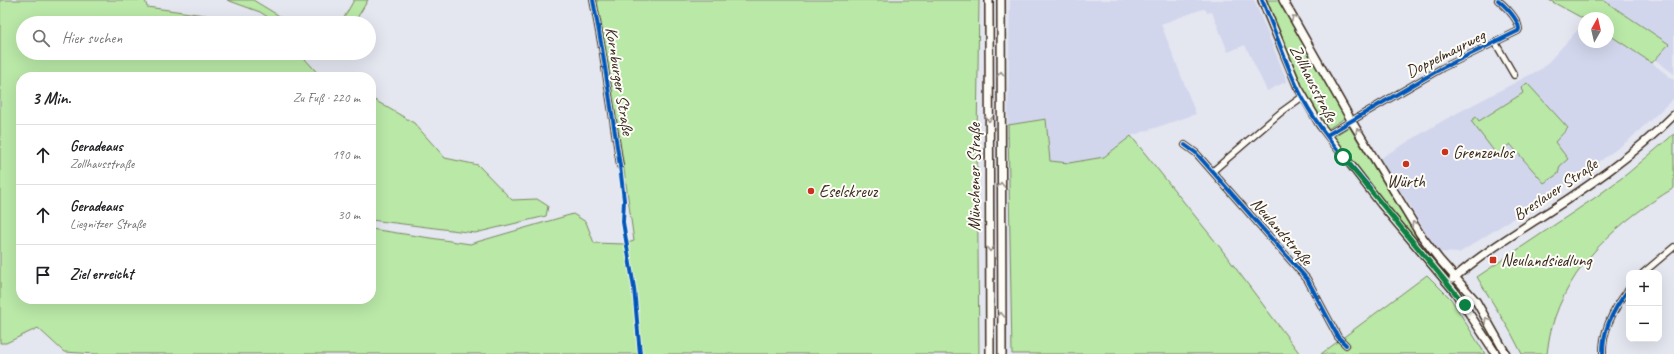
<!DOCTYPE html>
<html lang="de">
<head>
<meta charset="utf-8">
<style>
	body { margin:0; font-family:Caveat,sans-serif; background:#f6f6f6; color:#202124 }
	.controls { position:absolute; right:12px; bottom:12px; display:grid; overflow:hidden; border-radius:8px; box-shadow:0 4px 16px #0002 }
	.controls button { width:36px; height:36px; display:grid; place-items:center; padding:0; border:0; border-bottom:1px solid #e0e0e0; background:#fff; color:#202124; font:20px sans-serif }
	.compass { position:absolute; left:1578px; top:12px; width:36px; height:36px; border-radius:50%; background:#fff; box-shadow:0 4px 16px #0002; rotate:8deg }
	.stop { position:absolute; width:12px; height:12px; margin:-9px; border:3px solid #0b8043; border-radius:50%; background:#fff }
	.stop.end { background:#0b8043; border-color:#fff; box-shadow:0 1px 4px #0008 }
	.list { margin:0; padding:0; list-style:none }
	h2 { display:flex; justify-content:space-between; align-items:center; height:52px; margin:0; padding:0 16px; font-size:17px }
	h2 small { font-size:13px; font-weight:400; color:#757577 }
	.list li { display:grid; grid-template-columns:26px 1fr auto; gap:12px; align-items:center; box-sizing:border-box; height:60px; padding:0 16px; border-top:1px solid #e0e0e0 }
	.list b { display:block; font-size:15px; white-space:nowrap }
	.list p { margin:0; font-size:13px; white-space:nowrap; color:#757577 }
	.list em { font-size:13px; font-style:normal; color:#757577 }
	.icon { flex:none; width:22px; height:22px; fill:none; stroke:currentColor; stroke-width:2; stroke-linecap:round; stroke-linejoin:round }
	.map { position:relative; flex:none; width:1674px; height:354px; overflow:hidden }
	.search { position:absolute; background:#fff; box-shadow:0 4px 16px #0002; left:16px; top:16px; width:360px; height:44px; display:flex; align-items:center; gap:10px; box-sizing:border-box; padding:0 14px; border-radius:22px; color:#757577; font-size:15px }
	.panel { position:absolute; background:#fff; box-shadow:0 4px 16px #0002; left:16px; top:72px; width:360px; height:232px; border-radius:16px }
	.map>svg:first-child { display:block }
	.built { fill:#d2d6ec; fill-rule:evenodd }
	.green { fill:#b9e8a7; stroke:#7a8962 }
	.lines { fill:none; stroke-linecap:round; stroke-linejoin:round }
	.minor-casing { stroke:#3b2a1e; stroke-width:8 }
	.major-casing { stroke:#3b2a1e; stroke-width:10 }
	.minor { stroke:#fdfcf7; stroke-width:5.5 }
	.major { stroke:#fdfcf7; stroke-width:7 }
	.cycleway-casing { stroke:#fdfcf7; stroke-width:6 }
	.cycleway { stroke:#0057b8; stroke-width:4 }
	.oneway { stroke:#9c938a }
	.route { stroke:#0b8043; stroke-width:5 }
	.poi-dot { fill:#c8321e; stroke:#fdfcf7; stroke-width:1.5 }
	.labels { text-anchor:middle; stroke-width:4; stroke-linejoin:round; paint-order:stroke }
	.street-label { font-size:17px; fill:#3b2a1e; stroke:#fdfcf7 }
	.poi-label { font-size:17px; fill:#3b2a1e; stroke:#fdfcf7; text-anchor:start }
</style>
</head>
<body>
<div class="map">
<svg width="1674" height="354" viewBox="0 0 1674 354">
	<rect width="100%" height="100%" fill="#e4e6f0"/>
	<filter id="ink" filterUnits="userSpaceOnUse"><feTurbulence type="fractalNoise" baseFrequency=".025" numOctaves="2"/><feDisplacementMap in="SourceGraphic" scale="8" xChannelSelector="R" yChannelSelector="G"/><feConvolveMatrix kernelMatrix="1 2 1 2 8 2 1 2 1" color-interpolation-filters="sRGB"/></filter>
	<g filter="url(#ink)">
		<g class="built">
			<polygon points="1010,0 1254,0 1287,81 1267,91 1245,45 1228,52 1212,12 1207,13 1206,10 1203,9 1161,24 1196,114 1131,136 1104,157 1068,164 1050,161 1046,119 1008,125"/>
			<polygon points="1603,0 1674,0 1674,74 1654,59 1669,44"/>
			<path d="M1584 23V42H1608V34L1652 63 1674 80V98L1629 140 1584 173 1459 253 1440 252 1426 233 1409 204 1379 159 1444 120 1543 68ZM1523 93 1568 128 1555 142 1544 183 1510 144 1497 155 1472 121H1479Z"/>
		</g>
		<g class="green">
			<polygon points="0,0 145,0 147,7 240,20 244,23 23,23 23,53 293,53 305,59 321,77 21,77 21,299 371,299 371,229 470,244 573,214 586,222 594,243 624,244 634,241 623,162 595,0 979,0 977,139 979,354 96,354 64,352 38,328 6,343 0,343"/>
			<polygon points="227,0 253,0 291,23 277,23 260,12"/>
			<polygon points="354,0 368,0 354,23 341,23"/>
			<polygon points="1262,0 1280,0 1346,117 1328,129 1323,129 1314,116"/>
			<polygon points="1549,0 1603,0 1669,44 1652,63 1608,34 1608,18 1584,19"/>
			<polygon points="1527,83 1568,128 1555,142 1568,159 1560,166 1558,174 1544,183 1510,144 1497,155 1471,121 1476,117 1479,121 1523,93 1521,88"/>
			<polygon points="371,98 414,123 445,158 478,165 512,200 537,199 548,206 546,216 475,233 371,220"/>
			<polygon points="1046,119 1050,161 1069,163 1104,157 1131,136 1219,246 1300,354 1012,354 1008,125"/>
			<polygon points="1347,128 1350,128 1417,238 1416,240 1339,151 1333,137"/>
			<path d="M1674 134V188C1619 221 1568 265 1551 330 1549 338 1548 346 1547 354H1522L1510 331 1477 277 1596 197 1627 174Z"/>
			<polygon points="1427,275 1451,299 1485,354 1321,354"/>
		</g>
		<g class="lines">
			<g class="minor-casing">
				<g id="minor">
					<polyline points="593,0 602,48 620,166"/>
					<polyline points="1495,42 1514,75"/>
					<path d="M1327 135 1442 68 1518 31 1519 29C1518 18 1506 7 1498 0"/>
					<polyline points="1185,145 1196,153 1307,279 1338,337 1346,345"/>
					<polyline points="1213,171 1280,113 1302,97"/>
					<polyline points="1643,273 1674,247"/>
					<path d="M1603 354C1602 330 1614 308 1629 289"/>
				</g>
			</g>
			<g class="major-casing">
				<g id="major">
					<polyline points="989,0 990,354"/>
					<polyline points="1001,0 1002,354"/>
					<polyline points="1262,0 1298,87 1320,125 1381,204 1455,292 1496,354"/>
					<polyline points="1283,0 1351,120 1420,234 1439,259 1476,301 1506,354"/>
					<path d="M1453 279C1480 255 1511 236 1542 216 1589 186 1634 155 1674 115"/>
				</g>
			</g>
			<use href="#minor" class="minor"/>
			<use href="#major" class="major"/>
			<g class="cycleway-casing">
				<g id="cycleway">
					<polyline points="593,0 602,48 620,166 624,200 623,222 634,288 640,354"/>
					<path d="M1262 0C1276 32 1286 66 1302 97 1320 131 1345 159 1370 188"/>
					<path d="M1327 135 1442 68 1518 31 1519 29C1518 18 1506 7 1498 0"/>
					<polyline points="1185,145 1196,153 1307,279 1338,337 1346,345"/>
					<path d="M1603 354C1602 330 1614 308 1629 289"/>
				</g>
			</g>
			<use href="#cycleway" class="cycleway"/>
		</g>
		<defs><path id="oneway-chevron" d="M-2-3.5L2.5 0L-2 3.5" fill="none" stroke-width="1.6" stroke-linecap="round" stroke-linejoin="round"/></defs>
		<g class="oneway">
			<use href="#oneway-chevron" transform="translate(1294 18) rotate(-119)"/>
			<use href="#oneway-chevron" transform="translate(1001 74) rotate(-90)"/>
			<use href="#oneway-chevron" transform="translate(989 119) rotate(90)"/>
			<use href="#oneway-chevron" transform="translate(1358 131) rotate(-121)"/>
			<use href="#oneway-chevron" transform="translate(1001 185) rotate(-90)"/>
			<use href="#oneway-chevron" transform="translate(1414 224) rotate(-121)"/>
			<use href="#oneway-chevron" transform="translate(990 249) rotate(90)"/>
			<use href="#oneway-chevron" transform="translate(1001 315) rotate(-90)"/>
			<use href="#oneway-chevron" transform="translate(1487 320) rotate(-120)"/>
		</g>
	</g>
	<g class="lines" filter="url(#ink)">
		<polyline class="route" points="1343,157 1465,305"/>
	</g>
	<g class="poi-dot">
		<circle cx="1445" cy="152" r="4"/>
		<circle cx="1406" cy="164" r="4"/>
		<circle cx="811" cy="191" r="4"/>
		<rect x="1489" y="256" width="8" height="8" rx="2"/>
	</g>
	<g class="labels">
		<g class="street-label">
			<text transform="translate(1445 53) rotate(-27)" y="6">Doppelmayrweg</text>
			<text transform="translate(620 81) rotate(81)" y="6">Kornburger Straße</text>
			<text transform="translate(1314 83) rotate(63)" y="6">Zollhausstraße</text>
			<text transform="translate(974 177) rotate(-90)" y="6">Münchener Straße</text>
			<text transform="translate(1555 189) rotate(-34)" y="6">Breslauer Straße</text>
			<text transform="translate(1282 231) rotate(49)" y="6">Neulandstraße</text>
		</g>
		<g class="poi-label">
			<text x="1453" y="158">Grenzenlos</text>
			<text x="1406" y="187" text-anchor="middle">Würth</text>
			<text x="819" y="197">Eselskreuz</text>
			<text x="1501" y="266">Neulandsiedlung</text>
		</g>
	</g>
</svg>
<div class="controls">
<button>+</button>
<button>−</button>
</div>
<svg class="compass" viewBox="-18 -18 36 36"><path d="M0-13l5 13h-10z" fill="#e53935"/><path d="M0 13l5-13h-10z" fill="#757577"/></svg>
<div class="stop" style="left:1343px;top:157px"></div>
<div class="stop end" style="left:1465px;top:305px"></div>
<div class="search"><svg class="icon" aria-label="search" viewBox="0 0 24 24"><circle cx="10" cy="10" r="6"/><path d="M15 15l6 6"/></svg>Hier suchen</div>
<section class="panel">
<h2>3 Min.<small>Zu Fuß · 220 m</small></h2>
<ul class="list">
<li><svg class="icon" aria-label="ahead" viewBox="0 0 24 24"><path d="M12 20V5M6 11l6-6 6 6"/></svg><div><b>Geradeaus</b><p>Zollhausstraße</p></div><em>190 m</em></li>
<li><svg class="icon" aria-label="ahead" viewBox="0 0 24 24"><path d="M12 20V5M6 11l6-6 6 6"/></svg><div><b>Geradeaus</b><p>Liegnitzer Straße</p></div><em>30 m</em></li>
<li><svg class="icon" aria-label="arrive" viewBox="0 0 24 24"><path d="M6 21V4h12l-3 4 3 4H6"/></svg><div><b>Ziel erreicht</b></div></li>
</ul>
</section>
</div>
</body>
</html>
